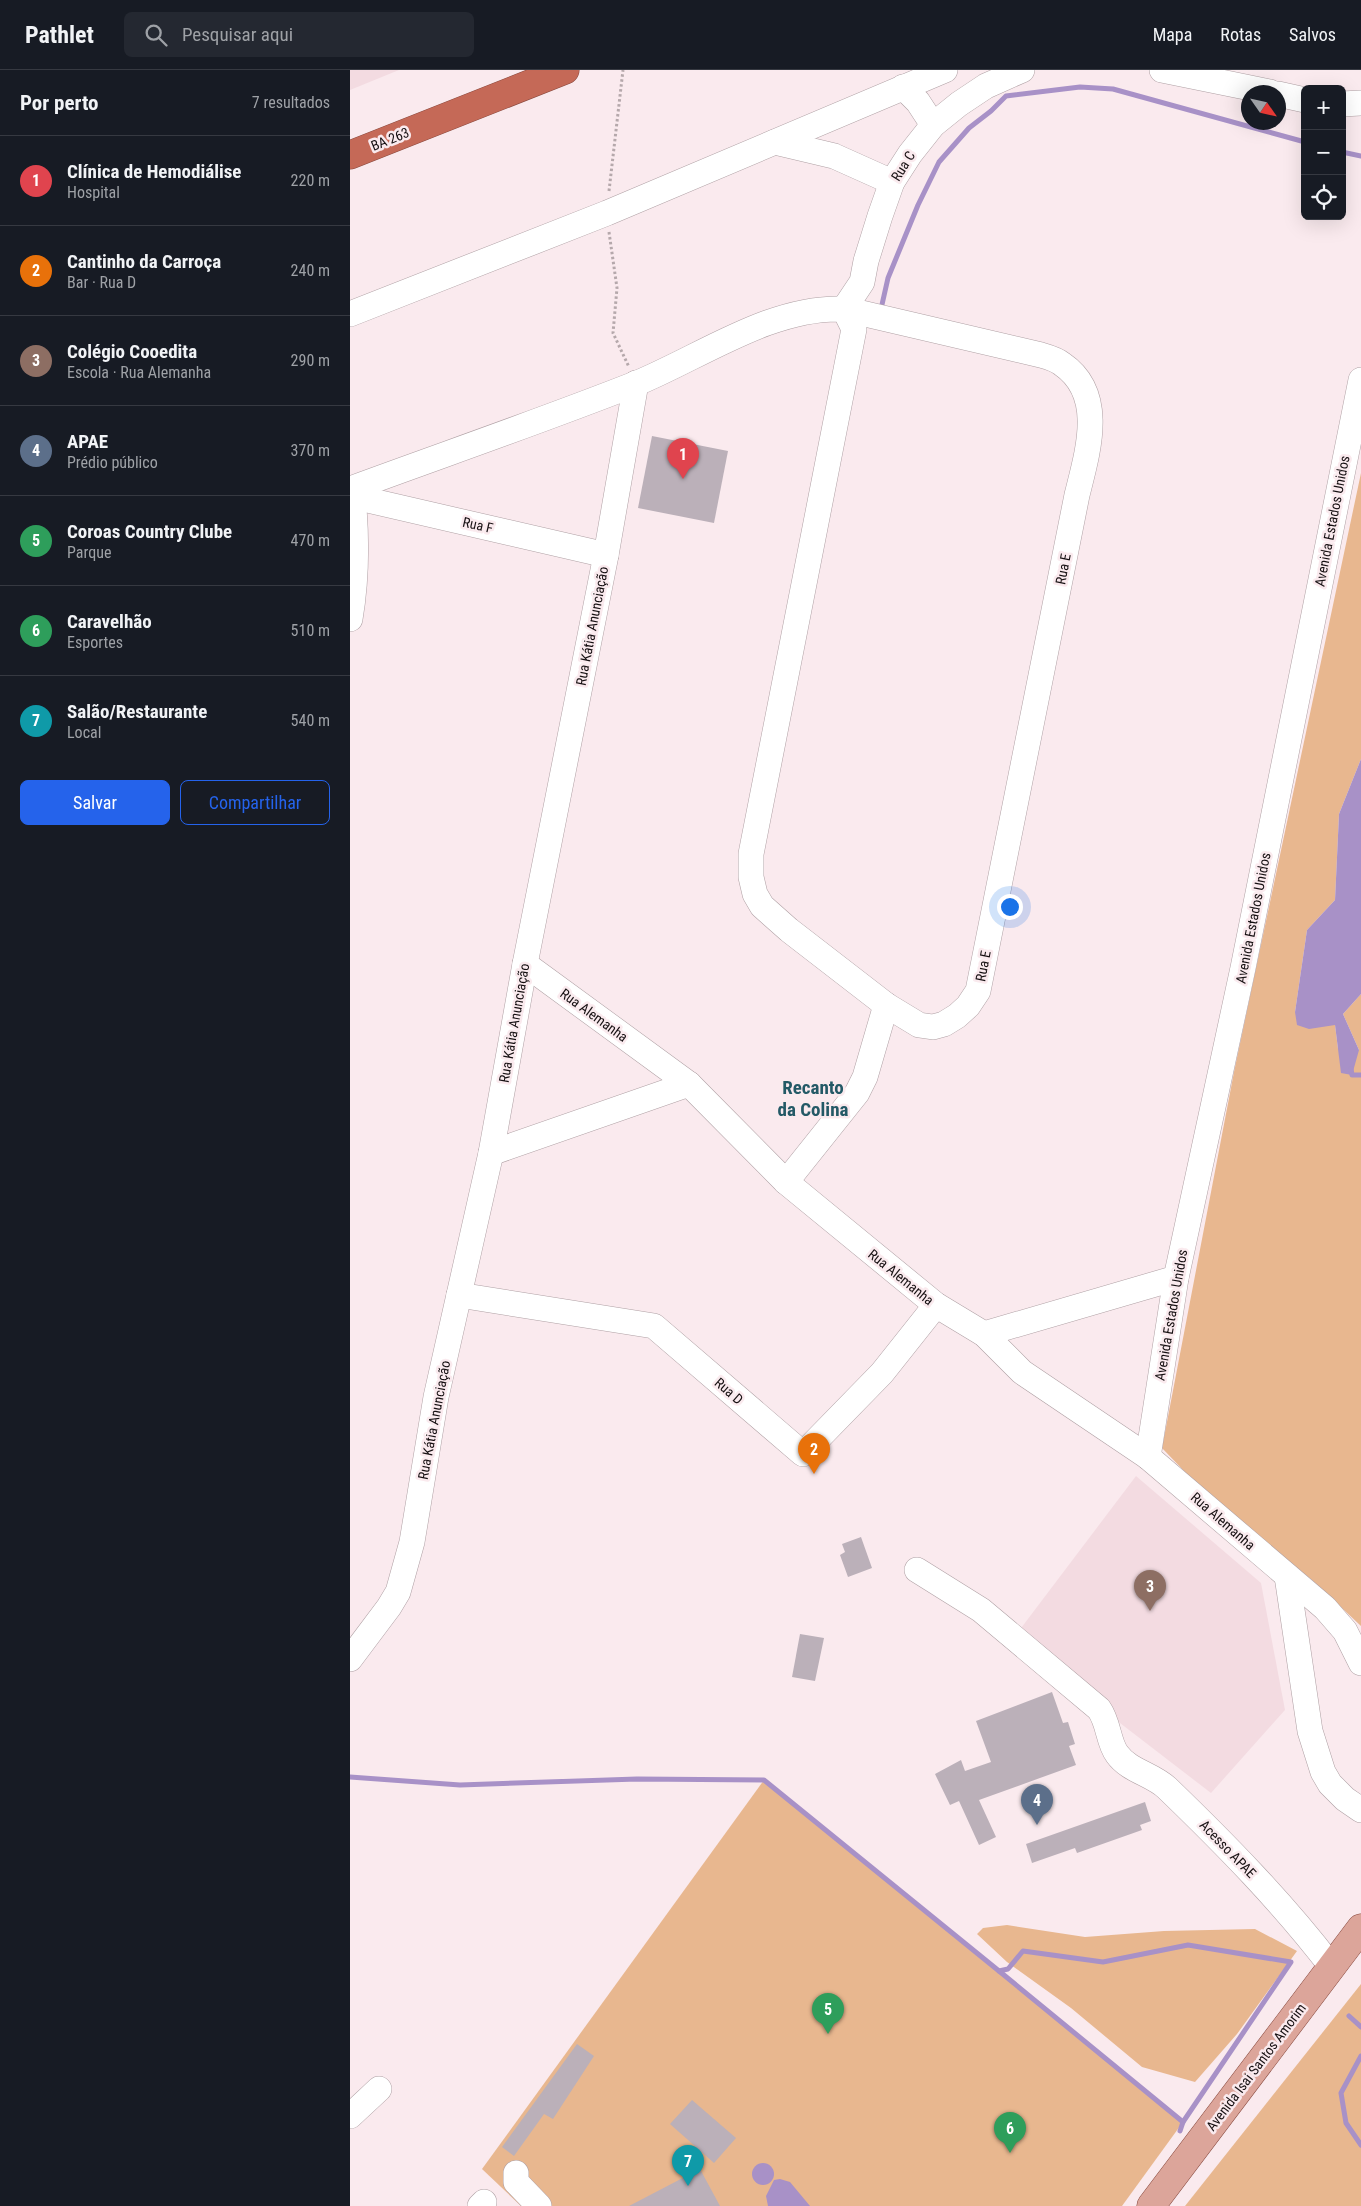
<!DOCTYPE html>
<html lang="pt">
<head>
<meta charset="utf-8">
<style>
	body { margin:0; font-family:"Roboto Condensed",sans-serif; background:#242831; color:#f1f3f6 }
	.controls { position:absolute; right:15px; top:15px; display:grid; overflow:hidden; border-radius:8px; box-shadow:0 5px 20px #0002 }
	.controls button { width:45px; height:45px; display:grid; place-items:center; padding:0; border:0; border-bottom:1px solid #363941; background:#171b24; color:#f1f3f6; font:25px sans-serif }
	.compass { position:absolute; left:891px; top:15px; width:45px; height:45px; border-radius:50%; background:#171b24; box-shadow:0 5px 20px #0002; rotate:124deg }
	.you { position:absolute; left:659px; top:836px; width:18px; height:18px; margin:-12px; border:4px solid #fff; border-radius:50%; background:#1a73e8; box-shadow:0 0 0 8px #1a73e833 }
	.badge { display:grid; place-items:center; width:32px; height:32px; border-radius:50%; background:#2563eb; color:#fff; font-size:16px; font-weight:700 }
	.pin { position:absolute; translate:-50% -41px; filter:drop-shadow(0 1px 2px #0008) }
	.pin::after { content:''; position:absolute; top:26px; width:18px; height:15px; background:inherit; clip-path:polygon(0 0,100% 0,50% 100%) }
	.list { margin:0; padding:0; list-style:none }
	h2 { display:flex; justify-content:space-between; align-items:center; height:65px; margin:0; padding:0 20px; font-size:21px }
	h2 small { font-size:16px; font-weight:400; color:#9ea1a6 }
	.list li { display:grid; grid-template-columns:32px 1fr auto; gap:15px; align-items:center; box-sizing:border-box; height:90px; padding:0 20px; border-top:1px solid #363941 }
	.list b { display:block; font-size:19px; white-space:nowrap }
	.list p { margin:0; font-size:16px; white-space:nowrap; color:#9ea1a6 }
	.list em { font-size:16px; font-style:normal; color:#9ea1a6 }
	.actions { display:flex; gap:10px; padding:15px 20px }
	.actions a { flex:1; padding:11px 0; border:1px solid #2563eb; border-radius:8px; text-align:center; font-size:18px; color:#2563eb }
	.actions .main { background:#2563eb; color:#fff }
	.icon { flex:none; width:28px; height:28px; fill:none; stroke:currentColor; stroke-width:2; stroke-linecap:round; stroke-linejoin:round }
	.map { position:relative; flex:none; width:1011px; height:2136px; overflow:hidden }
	header { display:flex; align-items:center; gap:30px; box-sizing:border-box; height:70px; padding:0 25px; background:#171b24; border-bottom:1px solid #363941 }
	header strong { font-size:24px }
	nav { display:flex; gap:28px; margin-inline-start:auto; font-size:18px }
	.search { width:350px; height:45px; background:#242831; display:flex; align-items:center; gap:12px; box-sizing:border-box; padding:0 18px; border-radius:8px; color:#9ea1a6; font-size:19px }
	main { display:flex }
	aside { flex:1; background:#171b24 }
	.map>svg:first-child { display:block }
	.built { fill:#f3dbe1 }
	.green { fill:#e8b78f }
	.water { fill:#a891c7 }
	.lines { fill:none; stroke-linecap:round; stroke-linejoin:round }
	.stream { stroke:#a891c7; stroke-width:5 }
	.building { fill:#bbb0b9 }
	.minor-casing { stroke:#afa0a4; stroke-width:26 }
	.major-casing { stroke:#884a3f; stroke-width:29 }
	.highway-casing { stroke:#884a3f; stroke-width:29 }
	.path { stroke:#b5a8ab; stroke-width:3; stroke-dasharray:2.5 2.5; stroke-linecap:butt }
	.minor { stroke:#fff; stroke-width:25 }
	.major { stroke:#dca59a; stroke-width:28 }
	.highway { stroke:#c56957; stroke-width:28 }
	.labels { text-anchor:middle; stroke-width:5; stroke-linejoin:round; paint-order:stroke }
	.street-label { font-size:14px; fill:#161012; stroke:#faeaee }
	.district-label { font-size:19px; font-weight:bold; fill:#235966; stroke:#faeaee }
</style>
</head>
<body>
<header>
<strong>Pathlet</strong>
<div class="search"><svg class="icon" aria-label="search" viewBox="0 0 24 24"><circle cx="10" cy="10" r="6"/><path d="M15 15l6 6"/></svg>Pesquisar aqui</div>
<nav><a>Mapa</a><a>Rotas</a><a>Salvos</a></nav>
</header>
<main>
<aside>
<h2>Por perto<small>7 resultados</small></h2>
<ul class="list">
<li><span class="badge" style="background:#e0444e">1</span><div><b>Clínica de Hemodiálise</b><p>Hospital</p></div><em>220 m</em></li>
<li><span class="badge" style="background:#e8710a">2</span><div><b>Cantinho da Carroça</b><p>Bar · Rua D</p></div><em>240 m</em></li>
<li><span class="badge" style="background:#8d6e63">3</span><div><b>Colégio Cooedita</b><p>Escola · Rua Alemanha</p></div><em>290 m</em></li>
<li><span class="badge" style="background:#5c6f8a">4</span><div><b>APAE</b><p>Prédio público</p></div><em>370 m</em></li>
<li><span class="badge" style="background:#2e9e5b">5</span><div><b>Coroas Country Clube</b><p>Parque</p></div><em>470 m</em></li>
<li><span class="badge" style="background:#2e9e5b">6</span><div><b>Caravelhão</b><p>Esportes</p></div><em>510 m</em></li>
<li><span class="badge" style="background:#0f9aa8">7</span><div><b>Salão/Restaurante</b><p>Local</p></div><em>540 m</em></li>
</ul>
<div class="actions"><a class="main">Salvar</a><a>Compartilhar</a></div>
</aside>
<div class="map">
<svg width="1011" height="2136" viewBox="0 0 1011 2136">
	<rect width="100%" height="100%" fill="#faeaee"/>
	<g class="built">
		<polygon points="0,0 49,0 0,20"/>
		<polygon points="786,1406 911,1513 935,1640 861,1723 662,1570"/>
	</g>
	<g class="green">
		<polygon points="1011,403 1011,689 989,744 985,830 957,860 945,942 985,955 988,979 1009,980 993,944 1011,924 1011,1556 962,1510 859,1427 812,1378 884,1002"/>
		<polygon points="414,1710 833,2052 772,2136 171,2136 132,2099"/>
		<polygon points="657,1855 735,1867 814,1861 905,1859 947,1881 887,1964 845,2012 792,1997 721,1938 657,1892 627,1864 633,1858"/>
		<polygon points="1011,1914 1011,2136 835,2136"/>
	</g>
	<g class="water">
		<polygon points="1011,689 1011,924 993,944 1009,980 1002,1005 991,1003 985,955 959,959 947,955 945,942 957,860 985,830 989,744"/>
		<circle cx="413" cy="2104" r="11"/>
		<polygon points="430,2109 440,2112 460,2136 418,2136 416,2126 424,2110"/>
	</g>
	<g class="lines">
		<g class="stream">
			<polyline points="992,82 1011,86"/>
			<polyline points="531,239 538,208 568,135 589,92 619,58 641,41 656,26 730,17 763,19 955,72"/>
			<polyline points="1001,999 1002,1005 1011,1005"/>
			<polyline points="0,1707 110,1715 287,1709 414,1710 649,1901 658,1899 673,1881 753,1892 838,1875 941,1892 833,2052"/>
			<polyline points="649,1901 833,2052 830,2061"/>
			<polyline points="999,1946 1011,1957"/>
			<polyline points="1011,1986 991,2023 996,2053 1011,2075"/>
		</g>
	</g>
	<g class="building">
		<polygon points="302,366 378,381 364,453 288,438"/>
		<polygon points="511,1467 522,1498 498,1507 490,1485 495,1482 492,1474"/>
		<polygon points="450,1564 474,1568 465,1611 442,1607"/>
		<polygon points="702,1622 713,1653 718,1652 725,1674 719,1676 726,1695 629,1730 646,1767 629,1775 609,1731 600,1735 585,1704 611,1690 615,1701 641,1692 626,1651"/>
		<polygon points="795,1732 801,1751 790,1755 792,1760 727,1783 725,1778 682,1793 676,1774"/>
		<polygon points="227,1974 244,1986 203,2049 194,2044 164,2086 152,2077"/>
		<polygon points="342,2030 386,2068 364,2093 320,2054"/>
		<polygon points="350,2099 370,2136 279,2136"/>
	</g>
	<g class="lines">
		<g class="minor-casing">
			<g id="minor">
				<polyline points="812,0 920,22"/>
				<polyline points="553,17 568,32 583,55"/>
				<polyline points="928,24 955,30"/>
				<polyline points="992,34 1011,33"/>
				<polyline points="425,72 484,86 542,112"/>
				<polyline points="494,239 512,212 516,191 530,146 542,112 560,84 583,55 609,34 636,16 672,0"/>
				<polyline points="0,244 257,143 595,0"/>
				<path d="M0 419C95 384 191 351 285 314 351 287 421 236 494 239L691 285C698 287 706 289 712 294 756 324 738 381 727 425L628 921 618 936 607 946 594 954 583 957 569 955 536 935 439 860 412 836 405 824 401 807V784L504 259 494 239"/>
				<polyline points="0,426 256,485"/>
				<path d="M0 549C7 508 7 468 3 426"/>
				<polyline points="175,894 339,1014 436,1112 586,1235 634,1264 672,1302 798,1387 975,1538 995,1561 1011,1593"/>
				<polyline points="141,1083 339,1014"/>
				<polyline points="436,1112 507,1023 515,1007 536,935"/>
				<polyline points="109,1225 304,1256 453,1384 532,1303 586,1235"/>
				<polyline points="634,1264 826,1208"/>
				<polyline points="798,1387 826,1208 893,898 1011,310"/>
				<path d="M567 1500 631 1540 749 1639C759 1653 758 1672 767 1684 779 1701 802 1704 817 1718 875 1774 932 1832 981 1896"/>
				<polyline points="937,1506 960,1661 973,1702 980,1714 995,1729 1011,1740"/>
				<polyline points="0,1589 39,1537 48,1522 62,1472 86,1327 141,1083 175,894 256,485 286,313"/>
				<polyline points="0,2046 29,2019"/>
				<polyline points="166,2103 166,2112 189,2136"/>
				<polyline points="130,2136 134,2132"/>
			</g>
		</g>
		<g class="major-casing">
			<polyline id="major" points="801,2136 1011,1858"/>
		</g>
		<g class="highway-casing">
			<polyline id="highway" points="0,85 215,0"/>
		</g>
		<g class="path">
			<polyline points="259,121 273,0"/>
			<polyline points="259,162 267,218 263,263 279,297"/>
		</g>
		<use href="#minor" class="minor"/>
		<use href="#major" class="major"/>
		<use href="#highway" class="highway"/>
	</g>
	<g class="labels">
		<g class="street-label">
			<text transform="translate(40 69) rotate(-22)" y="5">BA 263</text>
			<text transform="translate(553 96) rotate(-58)" y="5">Rua C</text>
			<text transform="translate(982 451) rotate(-79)" y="5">Avenida Estados Unidos</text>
			<text transform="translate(128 455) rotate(13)" y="5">Rua F</text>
			<text transform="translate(713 499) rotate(-79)" y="5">Rua E</text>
			<text transform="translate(242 556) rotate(-79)" y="5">Rua Kátia Anunciação</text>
			<text transform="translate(903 848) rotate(-79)" y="5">Avenida Estados Unidos</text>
			<text transform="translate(633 896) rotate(-79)" y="5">Rua E</text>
			<text transform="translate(244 945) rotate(36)" y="5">Rua Alemanha</text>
			<text transform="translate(164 953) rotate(-80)" y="5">Rua Kátia Anunciação</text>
			<text transform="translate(551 1207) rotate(39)" y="5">Rua Alemanha</text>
			<text transform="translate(821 1245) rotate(-80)" y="5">Avenida Estados Unidos</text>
			<text transform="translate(379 1321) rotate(41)" y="5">Rua D</text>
			<text transform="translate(84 1350) rotate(-79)" y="5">Rua Kátia Anunciação</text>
			<text transform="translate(873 1451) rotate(41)" y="5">Rua Alemanha</text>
			<text transform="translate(878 1779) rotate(46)" y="5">Acesso APAE</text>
			<text transform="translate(906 1997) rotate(-53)" y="5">Avenida Isai Santos Amorim</text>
		</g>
		<g class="district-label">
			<text x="463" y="1024">Recanto<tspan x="463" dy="22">da Colina</tspan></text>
		</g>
	</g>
</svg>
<div class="controls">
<button>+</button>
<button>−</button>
<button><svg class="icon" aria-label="locate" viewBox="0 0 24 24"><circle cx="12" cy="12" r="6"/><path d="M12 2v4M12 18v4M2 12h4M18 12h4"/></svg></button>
</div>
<svg class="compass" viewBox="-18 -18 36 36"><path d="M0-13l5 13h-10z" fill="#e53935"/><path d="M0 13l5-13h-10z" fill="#9ea1a6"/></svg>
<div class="you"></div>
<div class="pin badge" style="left:333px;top:409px;background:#e0444e">1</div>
<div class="pin badge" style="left:464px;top:1404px;background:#e8710a">2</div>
<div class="pin badge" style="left:800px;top:1541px;background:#8d6e63">3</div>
<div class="pin badge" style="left:687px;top:1755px;background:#5c6f8a">4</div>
<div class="pin badge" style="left:478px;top:1964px;background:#2e9e5b">5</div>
<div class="pin badge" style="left:660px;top:2083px;background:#2e9e5b">6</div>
<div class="pin badge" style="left:338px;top:2116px;background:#0f9aa8">7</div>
</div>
</main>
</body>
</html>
